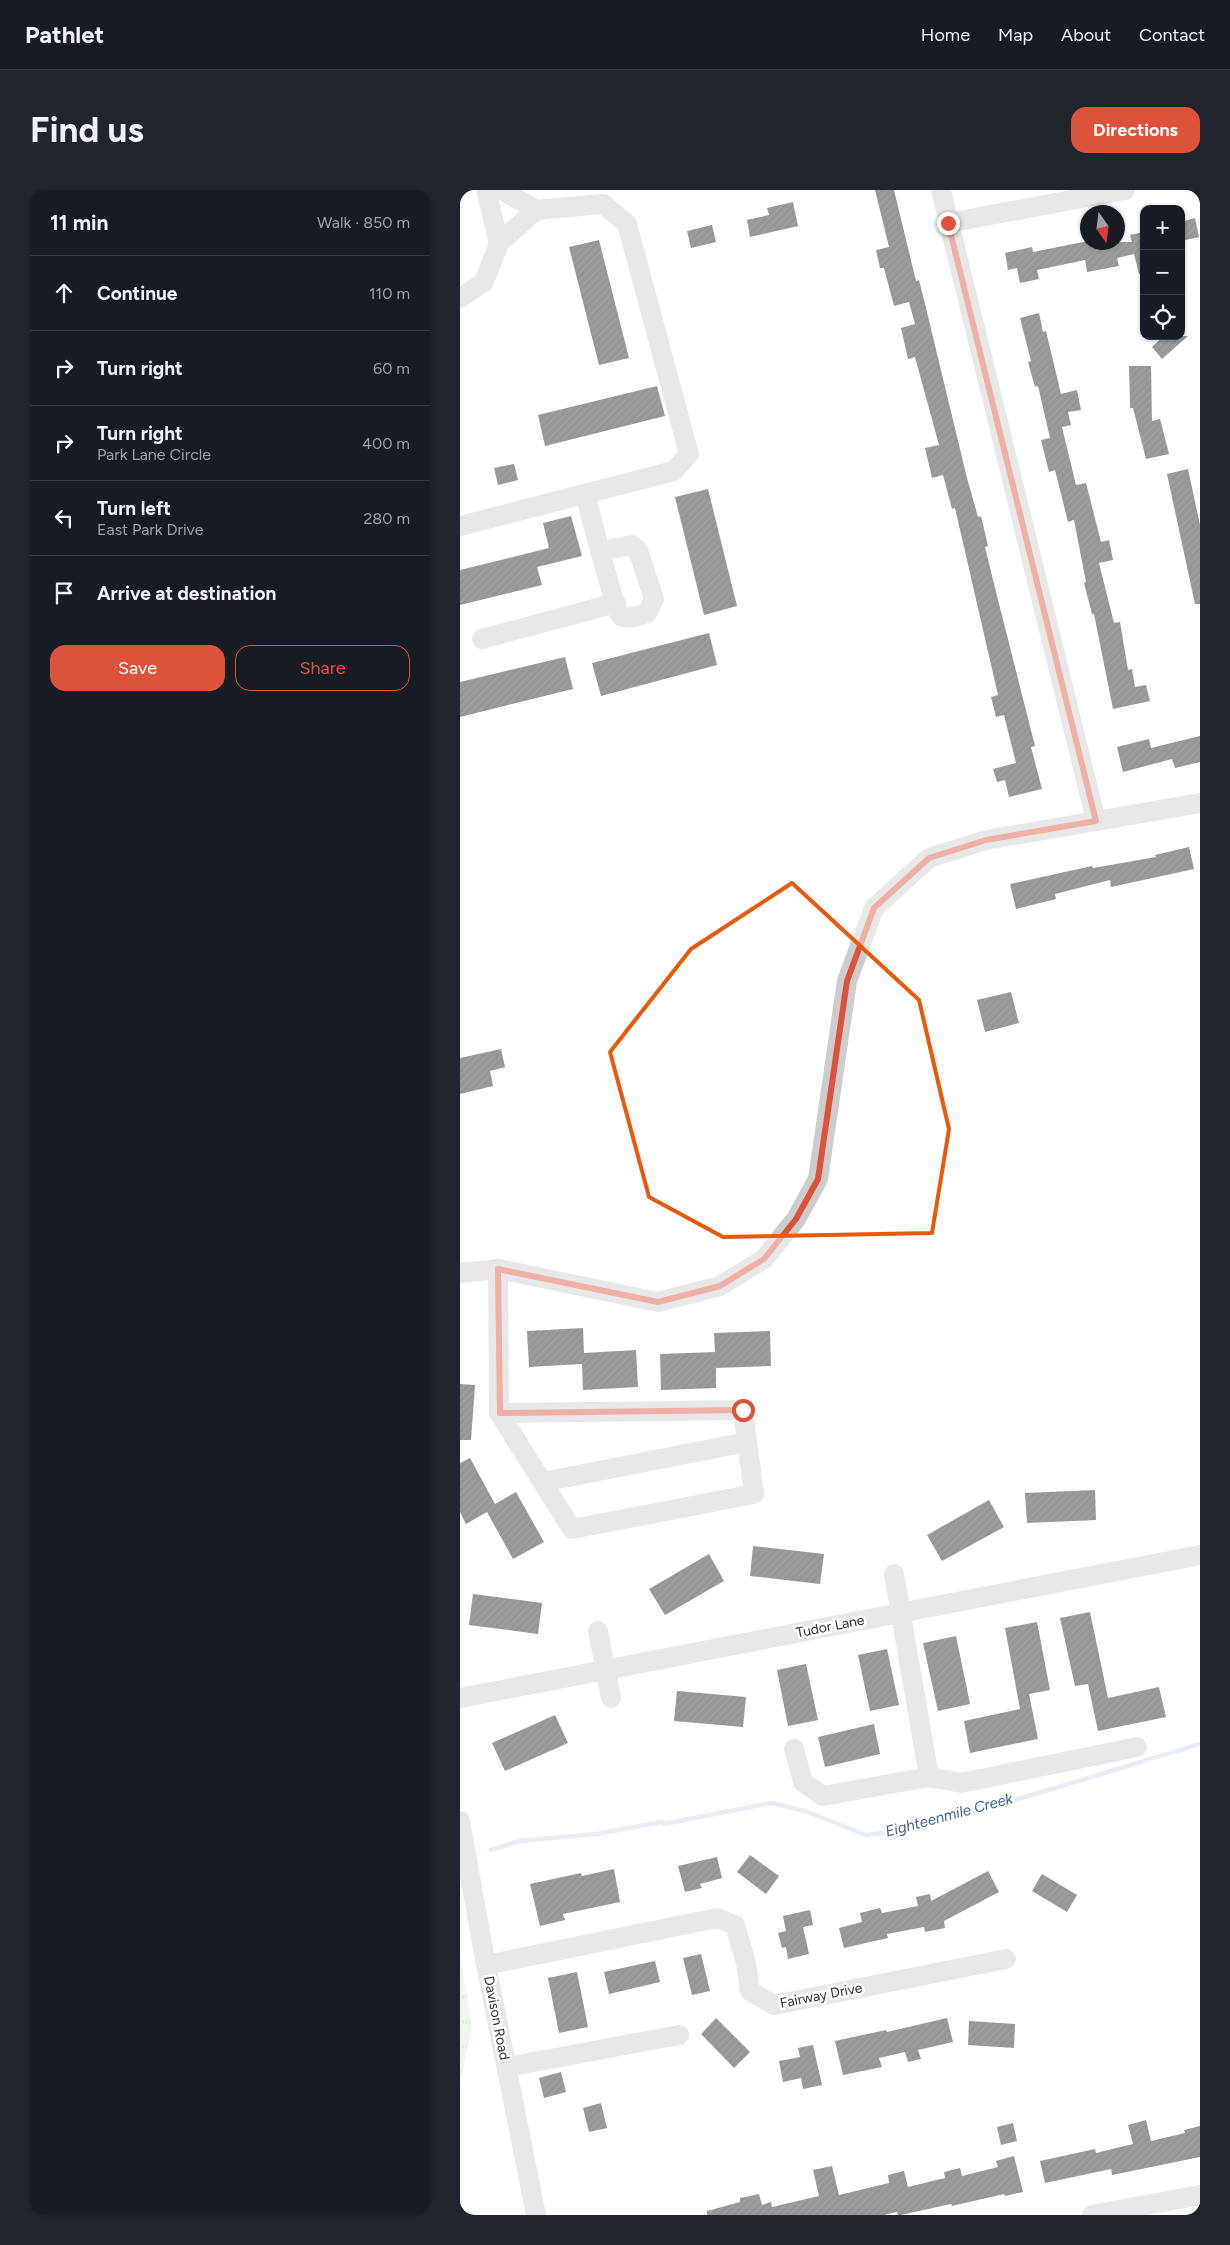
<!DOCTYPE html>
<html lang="en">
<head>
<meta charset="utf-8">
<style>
	body { margin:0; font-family:Figtree,sans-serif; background:#20242c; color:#f1f3f6 }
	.controls { position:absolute; right:15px; top:15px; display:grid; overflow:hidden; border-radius:10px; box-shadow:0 1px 4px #0004 }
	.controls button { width:45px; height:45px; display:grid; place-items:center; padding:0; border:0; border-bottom:1px solid #363941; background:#171b24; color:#f1f3f6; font:25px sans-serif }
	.compass { position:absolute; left:620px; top:15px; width:45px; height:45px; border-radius:50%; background:#171b24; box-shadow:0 1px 4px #0004; rotate:166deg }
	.stop { position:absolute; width:15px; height:15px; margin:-11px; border:4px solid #dc533c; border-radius:50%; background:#fff }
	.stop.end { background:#dc533c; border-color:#fff; box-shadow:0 1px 5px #0008 }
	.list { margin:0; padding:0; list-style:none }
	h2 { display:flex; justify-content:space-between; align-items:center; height:65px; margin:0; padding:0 20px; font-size:21px }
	h2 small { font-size:16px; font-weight:400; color:#9ea1a6 }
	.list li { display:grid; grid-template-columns:32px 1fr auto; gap:15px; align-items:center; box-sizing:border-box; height:75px; padding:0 20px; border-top:1px solid #363941 }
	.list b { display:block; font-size:19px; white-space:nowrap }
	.list p { margin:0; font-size:16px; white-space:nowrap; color:#9ea1a6 }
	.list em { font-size:16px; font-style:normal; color:#9ea1a6 }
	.actions { display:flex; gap:10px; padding:15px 20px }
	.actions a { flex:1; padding:11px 0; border:1px solid #dc533c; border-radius:15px; text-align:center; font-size:18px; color:#dc533c }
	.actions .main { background:#dc533c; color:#fff }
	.icon { flex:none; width:28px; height:28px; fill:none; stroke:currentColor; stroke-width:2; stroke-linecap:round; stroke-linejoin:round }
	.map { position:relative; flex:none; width:740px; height:2025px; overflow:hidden; border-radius:15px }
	header { display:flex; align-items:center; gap:30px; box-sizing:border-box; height:70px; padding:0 25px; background:#171b24; border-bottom:1px solid #363941 }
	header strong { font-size:24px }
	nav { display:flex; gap:28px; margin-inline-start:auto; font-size:18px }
	.intro { display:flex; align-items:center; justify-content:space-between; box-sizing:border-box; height:120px; padding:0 30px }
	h1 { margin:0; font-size:35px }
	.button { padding:12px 22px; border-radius:15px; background:#dc533c; color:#fff; font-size:18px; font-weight:700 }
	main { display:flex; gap:30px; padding:0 30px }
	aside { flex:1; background:#171b24; border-radius:15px; box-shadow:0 1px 4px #0004 }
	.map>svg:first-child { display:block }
	.grass { fill:url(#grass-tufts) }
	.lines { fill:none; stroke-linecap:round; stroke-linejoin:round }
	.stream { stroke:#ccd8ea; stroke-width:4.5 }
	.building { fill:url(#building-hatch) }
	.minor { stroke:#cdcdcd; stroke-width:20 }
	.route { stroke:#dc533c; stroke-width:6 }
	.marked { fill:none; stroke:#e8590c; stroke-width:4; stroke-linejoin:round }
	.labels { text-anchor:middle; stroke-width:5; stroke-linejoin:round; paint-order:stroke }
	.street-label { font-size:14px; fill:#303030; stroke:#fff }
	.water-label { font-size:15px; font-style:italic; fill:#41608e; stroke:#fff }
</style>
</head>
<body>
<header>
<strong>Pathlet</strong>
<nav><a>Home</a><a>Map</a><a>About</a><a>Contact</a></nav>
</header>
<div class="intro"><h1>Find us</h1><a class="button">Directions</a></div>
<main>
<aside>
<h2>11 min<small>Walk · 850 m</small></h2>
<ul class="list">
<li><svg class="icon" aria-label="ahead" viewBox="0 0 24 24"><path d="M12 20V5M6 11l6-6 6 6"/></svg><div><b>Continue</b></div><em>110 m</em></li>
<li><svg class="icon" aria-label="right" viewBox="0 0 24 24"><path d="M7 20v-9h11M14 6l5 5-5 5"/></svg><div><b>Turn right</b></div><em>60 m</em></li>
<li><svg class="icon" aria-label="right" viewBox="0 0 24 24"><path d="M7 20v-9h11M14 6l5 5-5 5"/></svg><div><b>Turn right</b><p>Park Lane Circle</p></div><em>400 m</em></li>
<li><svg class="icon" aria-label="left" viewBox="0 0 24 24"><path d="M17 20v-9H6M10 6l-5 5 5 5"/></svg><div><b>Turn left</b><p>East Park Drive</p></div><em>280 m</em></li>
<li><svg class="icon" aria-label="arrive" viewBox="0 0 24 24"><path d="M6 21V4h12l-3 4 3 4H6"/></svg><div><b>Arrive at destination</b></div></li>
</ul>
<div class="actions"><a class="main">Save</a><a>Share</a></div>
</aside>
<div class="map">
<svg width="740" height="2025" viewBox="0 0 740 2025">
	<defs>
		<pattern id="grass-tufts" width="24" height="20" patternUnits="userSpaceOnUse" patternTransform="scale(1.25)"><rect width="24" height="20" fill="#e3ecde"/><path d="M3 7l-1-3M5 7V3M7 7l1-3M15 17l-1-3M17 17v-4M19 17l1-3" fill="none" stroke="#c3cbbf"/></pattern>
		<pattern id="building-hatch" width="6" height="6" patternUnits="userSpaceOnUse" patternTransform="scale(1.25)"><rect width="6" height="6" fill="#171717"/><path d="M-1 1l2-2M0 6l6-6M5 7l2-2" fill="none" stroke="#303030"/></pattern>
	</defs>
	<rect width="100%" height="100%" fill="#fff"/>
	<polygon class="grass" points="0,1764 12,1837 0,1895"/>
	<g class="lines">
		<polyline class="stream" points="31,1660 59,1651 137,1644 201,1632 204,1634 311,1613 345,1621 406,1645 446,1640 572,1605 740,1554"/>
	</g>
	<g class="building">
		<polygon points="415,0 434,0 456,91 459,90 466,118 507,288 518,327 521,326 528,356 525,357 535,398 575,556 571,557 582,599 549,607 545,590 537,592 533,579 556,573 544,525 536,527 531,507 538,505 495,318 492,319 483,285 472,288 465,258 479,255 455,167 448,169 441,138 455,134 449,112 434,116 424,78 420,78 416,60 429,57"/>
		<polygon points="333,12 338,36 290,47 287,30 309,25 307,18"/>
		<polygon points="735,28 739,47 721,51 721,32"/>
		<polygon points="252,35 256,52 231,58 227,41"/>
		<polygon points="684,42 684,83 679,84 674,64 657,68 659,76 627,82 625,70 577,80 579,89 560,93 557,78 548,80 545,63 572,57 573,62 628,51 628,52 672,52 670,45"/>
		<polygon points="139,50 169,168 139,175 109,57"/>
		<polygon points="579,123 583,142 586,141 601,204 617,200 621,220 608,222 611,235 602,237 616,295 626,293 641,352 649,350 653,370 639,373 654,433 660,432 668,480 672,479 675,497 686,495 690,511 653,519 634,424 632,424 624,393 626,392 614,330 608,332 595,280 589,282 581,250 590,248 578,196 575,197 568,172 571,171 560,128"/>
		<polygon points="704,146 728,146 702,169 692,157"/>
		<polygon points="669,176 691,176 692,231 700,229 709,264 686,269 673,218 670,218"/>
		<polygon points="197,196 205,226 85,256 78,225"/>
		<polygon points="54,274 58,290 38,295 34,278"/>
		<polygon points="728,279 740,335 740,414 735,414 707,284"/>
		<polygon points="248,299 277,416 244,425 215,307"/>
		<polygon points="111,326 122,366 77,377 82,395 0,415 0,380 89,358 83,333"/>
		<polygon points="249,443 257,475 141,506 132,473"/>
		<polygon points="105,467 113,499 0,527 0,492"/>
		<polygon points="740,546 740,572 715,578 712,569 663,582 657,557 689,549 691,558"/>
		<polygon points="729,657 734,679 651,697 650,690 595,704 596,709 556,719 550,694 632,676 633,678 696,667 695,665"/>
		<polygon points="551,802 559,833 525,842 517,810"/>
		<polygon points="41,859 45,877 30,881 33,896 0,904 0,868"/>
		<polygon points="123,1138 124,1163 176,1160 178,1197 123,1200 122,1174 69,1177 67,1141"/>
		<polygon points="310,1141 311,1176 256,1178 256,1198 201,1200 200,1164 255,1162 254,1143"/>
		<polygon points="0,1194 15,1195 11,1250 0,1250"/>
		<polygon points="10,1268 35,1314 56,1302 84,1352 53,1369 27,1322 6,1334 0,1322 0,1273"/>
		<polygon points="635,1300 636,1330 567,1333 565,1303"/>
		<polygon points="529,1310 544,1337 482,1371 467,1345"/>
		<polygon points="293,1356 364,1364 360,1394 290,1386"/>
		<polygon points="249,1364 264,1391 205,1425 189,1399"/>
		<polygon points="13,1404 82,1413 78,1444 9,1435"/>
		<polygon points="630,1422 648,1508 699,1497 706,1527 638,1541 628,1494 615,1496 600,1428"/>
		<polygon points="577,1432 590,1500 569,1504 578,1549 510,1563 504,1531 560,1519 545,1438"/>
		<polygon points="496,1446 510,1514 478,1521 463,1453"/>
		<polygon points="427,1459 439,1515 410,1521 398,1465"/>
		<polygon points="346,1474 358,1530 328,1536 317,1480"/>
		<polygon points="217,1501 286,1507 283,1537 214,1531"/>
		<polygon points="95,1525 108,1553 45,1581 32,1553"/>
		<polygon points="414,1534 420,1564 365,1577 358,1547"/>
		<polygon points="290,1665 319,1686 306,1704 277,1682"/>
		<polygon points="257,1667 262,1688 240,1694 242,1698 225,1702 218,1676"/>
		<polygon points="154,1679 160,1712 103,1724 105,1730 80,1736 70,1694 121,1683 122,1686"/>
		<polygon points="528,1681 539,1702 484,1731 485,1738 465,1742 464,1737 427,1744 428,1748 384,1758 379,1738 402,1732 400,1723 420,1718 422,1723 458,1716 456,1707 470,1704 471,1711"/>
		<polygon points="582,1684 617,1705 607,1722 572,1701"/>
		<polygon points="350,1720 353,1735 343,1737 349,1764 328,1769 326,1757 322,1758 318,1743 326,1741 323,1726"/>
		<polygon points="241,1764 250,1801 232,1805 223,1768"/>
		<polygon points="195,1771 200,1792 149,1804 144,1782"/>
		<polygon points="117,1782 128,1837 99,1843 88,1788"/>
		<polygon points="256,1828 290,1862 274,1878 241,1844"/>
		<polygon points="487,1828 493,1852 458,1860 461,1869 448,1872 445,1862 419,1868 422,1877 383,1885 375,1851 426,1840 427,1842"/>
		<polygon points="509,1831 555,1834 554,1858 508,1855"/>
		<polygon points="353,1855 362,1895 343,1899 341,1888 323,1892 319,1871 340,1867 338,1858"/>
		<polygon points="101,1882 106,1902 84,1908 79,1888"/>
		<polygon points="141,1913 147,1938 129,1942 123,1918"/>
		<polygon points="686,1930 691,1951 725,1943 724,1940 740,1936 740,1967 652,1985 651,1979 585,1993 580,1971 635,1959 636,1963 673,1954 668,1935"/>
		<polygon points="553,1933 557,1951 541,1955 537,1937"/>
		<polygon points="554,1966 563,2002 545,2006 544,2004 492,2016 491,2014 441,2025 438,2025 437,2022 424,2025 247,2025 247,2021 280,2012 280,2008 299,2004 302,2015 311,2012 312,2017 359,2006 353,1980 372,1976 379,2005 429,1993 428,1985 444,1981 448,1997 485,1988 484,1982 500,1978 502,1986 538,1977 536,1971"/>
	</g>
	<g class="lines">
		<g class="minor">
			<polyline points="26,0 39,53"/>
			<polyline points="42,0 76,20"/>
			<polyline points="481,0 636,631"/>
			<polyline points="488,33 665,0"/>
			<polyline points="0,108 24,92 39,53 76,20 143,14 167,34 229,264 214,281 0,336"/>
			<path d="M125 304C129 319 155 421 161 426 168 430 180 425 187 423L194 409 178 360 172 355 141 361"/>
			<polyline points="22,449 156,413"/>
			<polyline points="38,1079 39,1223 112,1339 294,1304 283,1220 39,1223"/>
			<polyline points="0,1083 38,1079 198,1112 260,1096 304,1069 336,1029 358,989 387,791 414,718 469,668 526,650 740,613"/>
			<polyline points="83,1292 287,1252"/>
			<polyline points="434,1384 469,1587 501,1593 677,1557"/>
			<polyline points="138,1441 151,1508"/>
			<polyline points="0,1508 740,1365"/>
			<polyline points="334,1559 343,1592 363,1606 469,1587"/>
			<polyline points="0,1631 26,1775 76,2025"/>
			<polyline points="26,1775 257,1728 275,1735 286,1773 290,1801 314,1815 546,1769"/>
			<polyline points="47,1877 219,1845"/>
			<polyline points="632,2025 740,2005"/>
		</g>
	</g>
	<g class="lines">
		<polyline class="route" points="283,1220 40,1223 38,1079 198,1112 260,1096 304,1069 336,1029 358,989 387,791 414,718 469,668 526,650 636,631 488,33"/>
	</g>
	<path d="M0 0H740V2025H0ZM332 693 459 810 489 939 472 1043 263 1047 189 1007 150 862 231 759Z" fill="#fff" fill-opacity=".55" fill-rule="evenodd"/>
	<path class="marked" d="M332 693 459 810 489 939 472 1043 263 1047 189 1007 150 862 231 759Z"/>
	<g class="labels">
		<g class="street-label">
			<text transform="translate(370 1436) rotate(-11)" y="5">Tudor Lane</text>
			<text transform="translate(361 1805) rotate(-11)" y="5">Fairway Drive</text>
			<text transform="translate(37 1828) rotate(79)" y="5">Davison Road</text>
		</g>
		<g class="water-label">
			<text transform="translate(489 1625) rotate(-15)" y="5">Eighteenmile Creek</text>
		</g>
	</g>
</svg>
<div class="controls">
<button>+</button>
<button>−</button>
<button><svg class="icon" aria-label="locate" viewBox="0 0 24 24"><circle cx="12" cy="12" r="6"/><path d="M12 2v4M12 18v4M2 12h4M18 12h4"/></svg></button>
</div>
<svg class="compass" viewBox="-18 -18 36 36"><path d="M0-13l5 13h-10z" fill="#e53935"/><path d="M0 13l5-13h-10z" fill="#9ea1a6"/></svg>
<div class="stop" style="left:283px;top:1220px"></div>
<div class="stop end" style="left:488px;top:33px"></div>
</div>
</main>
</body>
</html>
